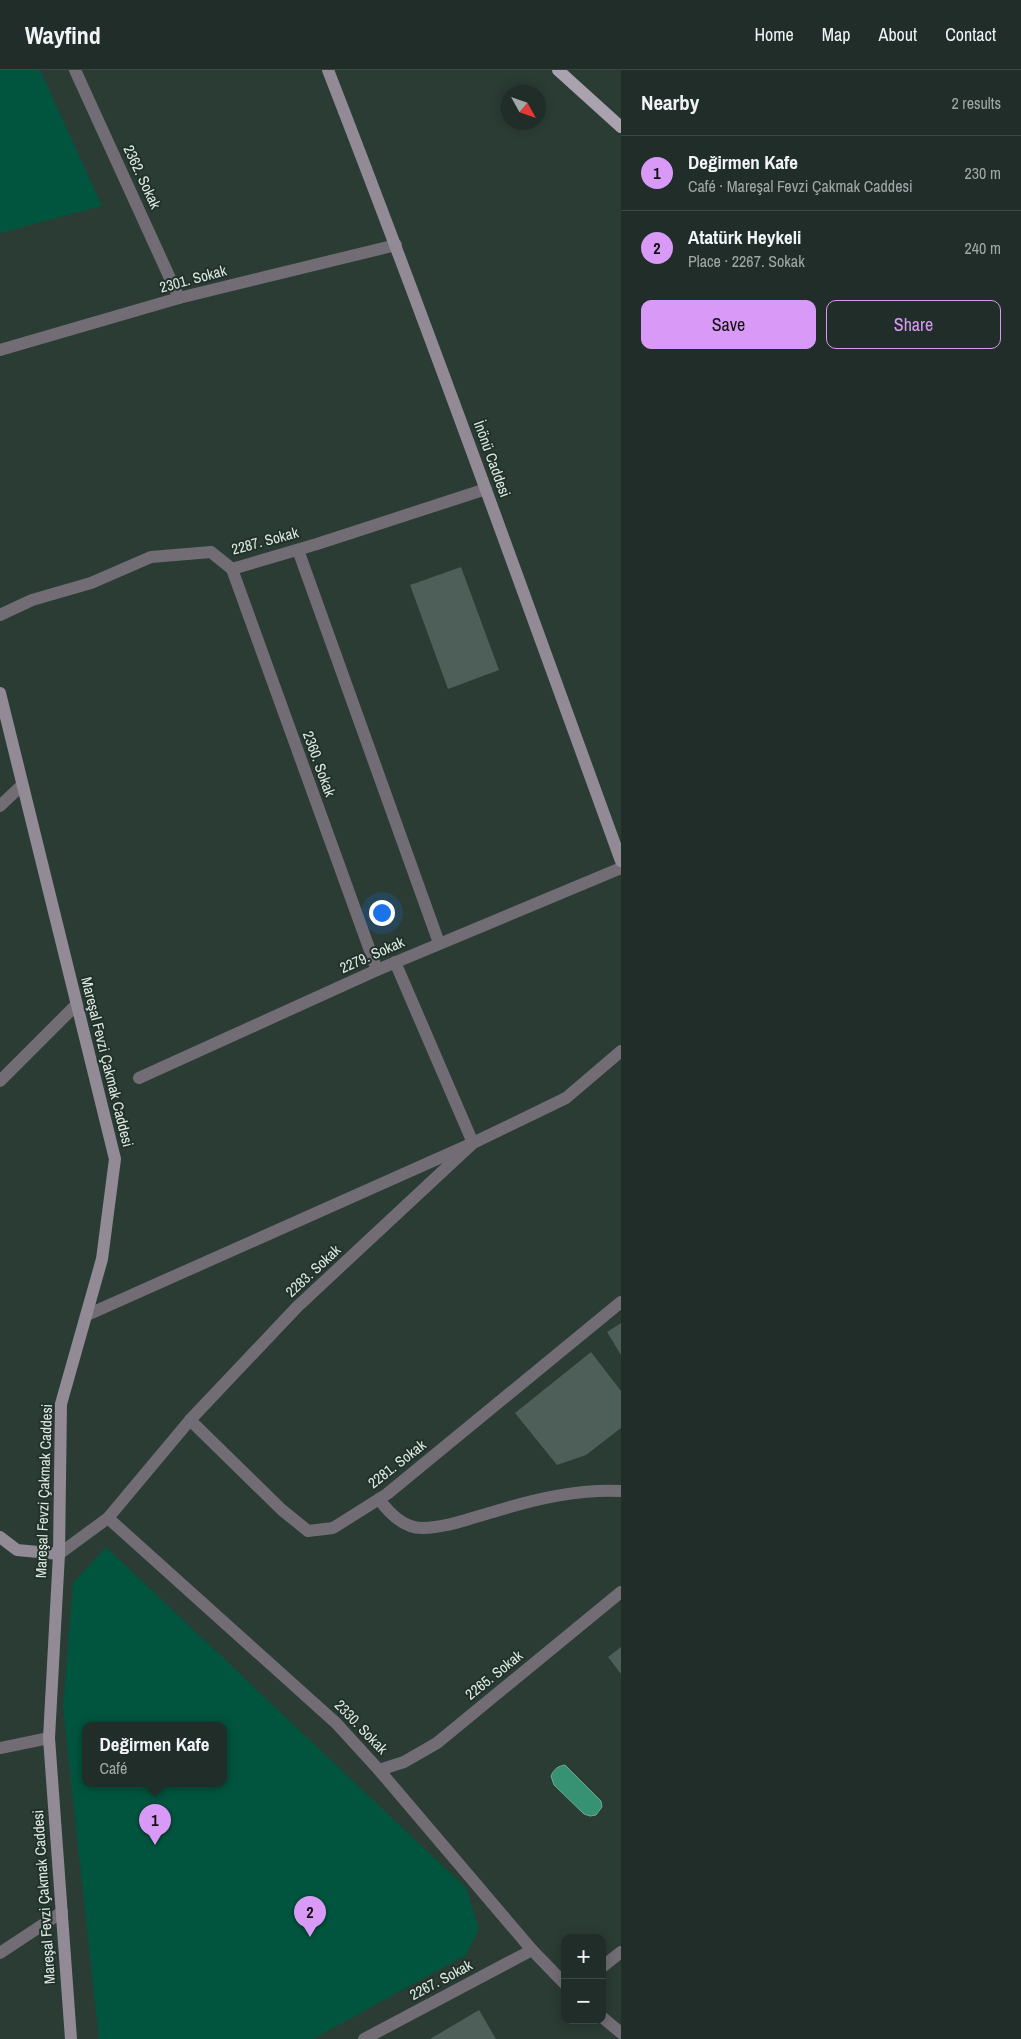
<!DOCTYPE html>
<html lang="en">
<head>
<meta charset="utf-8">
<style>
	body { margin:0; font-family:"Archivo Narrow",sans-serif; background:#283530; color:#f1f3f6 }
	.controls { position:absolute; right:15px; bottom:15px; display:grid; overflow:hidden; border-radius:10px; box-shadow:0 2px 12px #0003 }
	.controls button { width:45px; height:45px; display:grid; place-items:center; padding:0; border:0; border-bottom:1px solid #3d4945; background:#202d28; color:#f1f3f6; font:25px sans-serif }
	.compass { position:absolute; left:501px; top:15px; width:45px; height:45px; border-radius:50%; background:#202d28; box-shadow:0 2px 12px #0003; rotate:130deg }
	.you { position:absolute; left:381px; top:842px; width:18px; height:18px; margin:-12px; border:4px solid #fff; border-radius:50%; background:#1a73e8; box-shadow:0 0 0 8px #1a73e833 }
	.badge { display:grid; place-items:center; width:32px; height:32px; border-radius:50%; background:#d99af7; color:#111; font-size:16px; font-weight:700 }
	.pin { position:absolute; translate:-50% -41px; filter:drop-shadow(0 1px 2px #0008) }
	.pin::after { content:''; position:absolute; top:26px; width:18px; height:15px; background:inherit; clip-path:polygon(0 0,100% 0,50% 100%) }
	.popup { position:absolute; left:82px; top:1652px; width:145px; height:65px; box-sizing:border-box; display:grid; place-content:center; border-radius:10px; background:#202d28; filter:drop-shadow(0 1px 4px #0005); font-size:16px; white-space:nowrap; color:#a2a8a8 }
	.popup b { font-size:19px; color:#f1f3f6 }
	.popup::after { content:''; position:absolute; left:50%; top:100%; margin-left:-10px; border:10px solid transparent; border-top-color:#202d28 }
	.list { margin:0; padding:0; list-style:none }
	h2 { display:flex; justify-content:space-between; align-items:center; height:65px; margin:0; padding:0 20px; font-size:21px }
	h2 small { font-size:16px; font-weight:400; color:#a2a8a8 }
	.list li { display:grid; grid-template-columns:32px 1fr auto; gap:15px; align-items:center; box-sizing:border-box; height:75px; padding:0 20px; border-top:1px solid #3d4945 }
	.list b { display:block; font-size:19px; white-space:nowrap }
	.list p { margin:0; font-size:16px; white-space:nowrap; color:#a2a8a8 }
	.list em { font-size:16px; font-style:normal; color:#a2a8a8 }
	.actions { display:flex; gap:10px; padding:15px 20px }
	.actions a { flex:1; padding:11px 0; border:1px solid #d99af7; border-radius:10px; text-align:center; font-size:18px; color:#d99af7 }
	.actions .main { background:#d99af7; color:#111 }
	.map { position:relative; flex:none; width:621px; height:1969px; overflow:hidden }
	header { display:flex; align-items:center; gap:30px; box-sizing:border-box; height:70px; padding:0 25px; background:#202d28; border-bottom:1px solid #3d4945 }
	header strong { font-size:24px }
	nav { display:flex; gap:28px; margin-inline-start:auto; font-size:18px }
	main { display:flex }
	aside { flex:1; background:#202d28 }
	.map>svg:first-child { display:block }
	.green { fill:#01543e; fill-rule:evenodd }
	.water { fill:#379173; stroke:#69ab95 }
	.building { fill:#4d5f58 }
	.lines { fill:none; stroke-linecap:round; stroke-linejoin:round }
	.street { stroke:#726d74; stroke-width:12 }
	.secondary { stroke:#928b95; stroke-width:12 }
	.primary { stroke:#aaa2af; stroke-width:12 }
	.labels { text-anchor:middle; stroke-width:4; stroke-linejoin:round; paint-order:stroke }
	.street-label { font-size:15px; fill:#dee8e3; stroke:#21322b }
</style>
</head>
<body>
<header>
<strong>Wayfind</strong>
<nav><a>Home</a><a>Map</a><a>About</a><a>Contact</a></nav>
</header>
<main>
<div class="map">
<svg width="621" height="1969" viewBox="0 0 621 1969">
	<rect width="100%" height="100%" fill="#2b3c35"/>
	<g class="green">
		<polygon points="0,0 40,0 102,136 0,163"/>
		<path d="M106 1477 466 1818 479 1859 466 1885 313 1969H99L63 1638 73 1513ZM86 1656H224V1714H86Z"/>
	</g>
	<path class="water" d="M565 1695 601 1731 602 1737 596 1745 590 1746 584 1744 554 1715 551 1706C554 1699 558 1696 565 1695Z"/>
	<g class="building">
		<polygon points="461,497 499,600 448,619 410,515"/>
		<polygon points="621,1253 621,1285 607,1262"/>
		<polygon points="591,1282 621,1321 621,1358 586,1385 557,1395 515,1343"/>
		<polygon points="621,1577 621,1604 608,1587"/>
		<polygon points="479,1940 496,1969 430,1969"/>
	</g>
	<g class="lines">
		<g class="street">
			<polyline points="75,0 179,228"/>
			<polyline points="0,280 179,228 396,175"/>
			<polyline points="298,480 439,873"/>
			<polyline points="232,499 377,900"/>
			<polyline points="0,545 32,530 91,513 151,487 211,482 232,499 317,474 486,419"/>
			<polyline points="0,736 22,715"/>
			<polyline points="139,1008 377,900 621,798"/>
			<polyline points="0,1011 76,935"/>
			<polyline points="87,1245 473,1073 395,892"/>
			<polyline points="190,1350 282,1440 308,1461 333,1458 387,1424 621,1232"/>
			<path d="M379 1429C389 1443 404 1458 422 1458 446 1458 471 1448 493 1442 535 1429 577 1419 621 1421"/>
			<polyline points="108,1448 336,1653 379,1700 532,1880 565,1914"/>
			<polyline points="59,1484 108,1448 190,1350 297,1237 473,1073 566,1028 621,981"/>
			<polyline points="0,1678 49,1668"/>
			<polyline points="379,1700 404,1692 437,1673 621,1522"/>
			<polyline points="0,1883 62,1842"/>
			<polyline points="602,1897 621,1882"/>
			<polyline points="602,1947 621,1963"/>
			<polyline points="364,1969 532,1880"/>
		</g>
		<g class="secondary">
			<path d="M328 0C430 262 525 527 621 791"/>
			<polyline points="0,623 115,1089 102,1189 61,1334 59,1484 49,1668 71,1969"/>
			<polyline points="0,1467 17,1480 59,1484"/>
		</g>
		<polyline class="primary" points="558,0 621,57"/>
	</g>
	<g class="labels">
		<g class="street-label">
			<text transform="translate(142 107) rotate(65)" y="5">2362. Sokak</text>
			<text transform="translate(193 209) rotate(-15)" y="5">2301. Sokak</text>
			<text transform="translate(492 389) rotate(70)" y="5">İnönü Caddesi</text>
			<text transform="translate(265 471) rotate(-15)" y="5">2287. Sokak</text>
			<text transform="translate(319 694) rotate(70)" y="5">2360. Sokak</text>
			<text transform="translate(372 885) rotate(-24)" y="5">2279. Sokak</text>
			<text transform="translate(107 992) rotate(76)" y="5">Mareşal Fevzi Çakmak Caddesi</text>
			<text transform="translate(313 1201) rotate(-43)" y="5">2283. Sokak</text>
			<text transform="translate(397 1394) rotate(-38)" y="5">2281. Sokak</text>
			<text transform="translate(44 1421) rotate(-88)" y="5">Mareşal Fevzi Çakmak Caddesi</text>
			<text transform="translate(494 1605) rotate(-39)" y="5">2265. Sokak</text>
			<text transform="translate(361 1657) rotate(46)" y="5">2330. Sokak</text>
			<text transform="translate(44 1827) rotate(-94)" y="5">Mareşal Fevzi Çakmak Caddesi</text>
			<text transform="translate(441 1910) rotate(-28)" y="5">2267. Sokak</text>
		</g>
	</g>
</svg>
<div class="controls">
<button>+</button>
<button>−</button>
</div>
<svg class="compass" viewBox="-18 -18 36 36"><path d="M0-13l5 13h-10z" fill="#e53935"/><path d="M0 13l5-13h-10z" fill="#a2a8a8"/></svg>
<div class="you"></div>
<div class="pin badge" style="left:155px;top:1775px">1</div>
<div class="popup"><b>Değirmen Kafe</b>Café</div>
<div class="pin badge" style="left:310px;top:1867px">2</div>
</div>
<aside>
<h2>Nearby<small>2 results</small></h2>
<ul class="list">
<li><span class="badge">1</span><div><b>Değirmen Kafe</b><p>Café · Mareşal Fevzi Çakmak Caddesi</p></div><em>230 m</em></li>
<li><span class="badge">2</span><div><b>Atatürk Heykeli</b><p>Place · 2267. Sokak</p></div><em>240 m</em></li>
</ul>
<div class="actions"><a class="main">Save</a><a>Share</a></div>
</aside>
</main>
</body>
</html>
